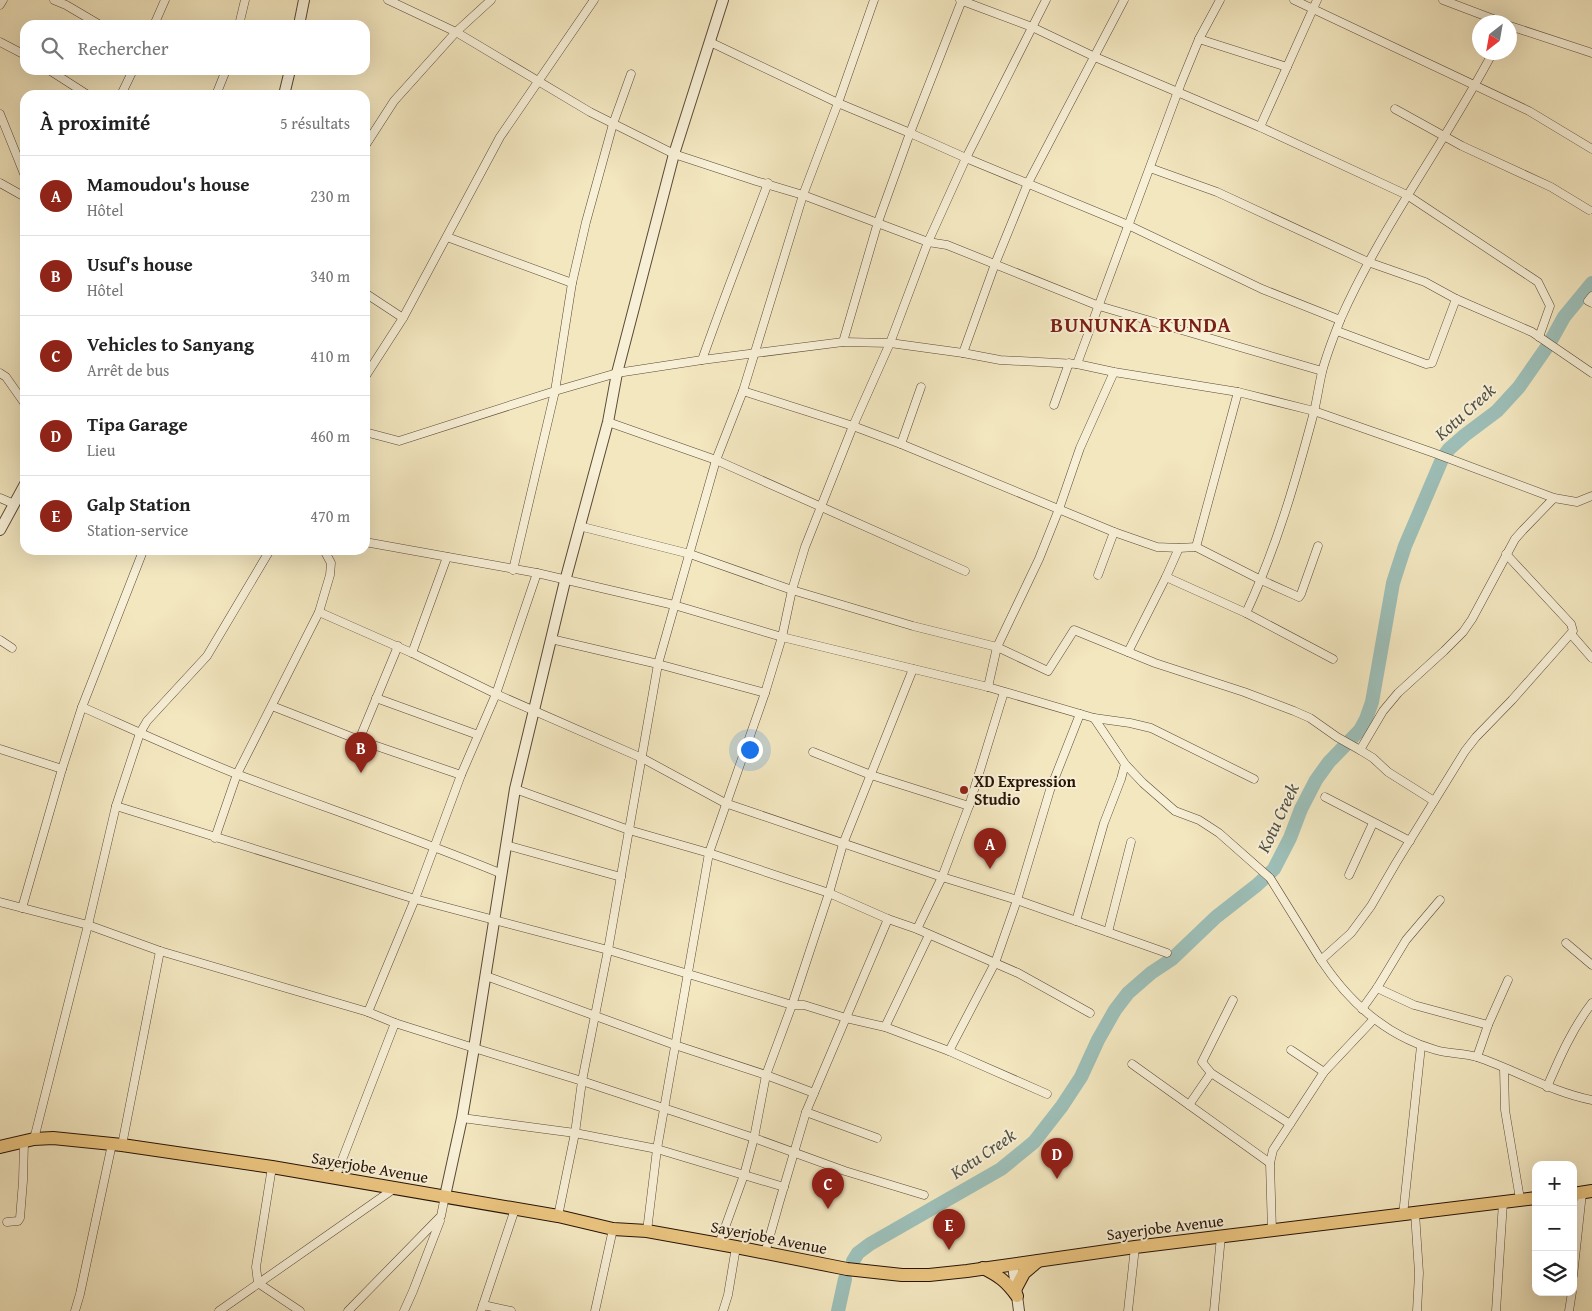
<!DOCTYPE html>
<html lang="fr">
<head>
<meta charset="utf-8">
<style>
	body { margin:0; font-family:"Gentium Book Plus",serif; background:#f6f6f6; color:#222 }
	.controls { position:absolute; right:15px; bottom:15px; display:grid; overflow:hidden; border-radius:10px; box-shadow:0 5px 20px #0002 }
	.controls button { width:45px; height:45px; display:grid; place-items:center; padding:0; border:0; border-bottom:1px solid #e0e0e0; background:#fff; color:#222; font:25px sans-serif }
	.compass { position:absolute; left:1472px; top:15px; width:45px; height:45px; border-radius:50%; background:#fff; box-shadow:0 5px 20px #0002; rotate:211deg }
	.you { position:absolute; left:749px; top:749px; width:18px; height:18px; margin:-12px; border:4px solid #fff; border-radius:50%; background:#1a73e8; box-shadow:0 0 0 8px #1a73e833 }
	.badge { display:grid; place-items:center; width:32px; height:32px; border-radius:50%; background:#8f2418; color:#fff; font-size:16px; font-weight:700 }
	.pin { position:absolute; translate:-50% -41px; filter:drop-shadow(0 1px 2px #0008) }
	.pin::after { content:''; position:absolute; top:26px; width:18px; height:15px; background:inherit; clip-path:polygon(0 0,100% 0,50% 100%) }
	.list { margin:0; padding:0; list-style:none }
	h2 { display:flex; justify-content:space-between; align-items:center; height:65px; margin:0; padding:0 20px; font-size:21px }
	h2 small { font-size:16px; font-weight:400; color:#767676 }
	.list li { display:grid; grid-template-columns:32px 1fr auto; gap:15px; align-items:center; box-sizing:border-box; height:80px; padding:0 20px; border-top:1px solid #e0e0e0 }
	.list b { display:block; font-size:19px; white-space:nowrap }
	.list p { margin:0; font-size:16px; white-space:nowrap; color:#767676 }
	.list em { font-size:16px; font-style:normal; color:#767676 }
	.icon { flex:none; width:28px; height:28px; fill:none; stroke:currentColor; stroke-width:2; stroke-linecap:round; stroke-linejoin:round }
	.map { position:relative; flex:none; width:1592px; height:1311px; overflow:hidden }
	.search { position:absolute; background:#fff; box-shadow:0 5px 20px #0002; left:20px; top:20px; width:350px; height:55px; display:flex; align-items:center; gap:12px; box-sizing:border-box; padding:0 18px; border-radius:15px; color:#767676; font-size:19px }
	.panel { position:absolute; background:#fff; box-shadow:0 5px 20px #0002; left:20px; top:90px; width:350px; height:465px; border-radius:15px }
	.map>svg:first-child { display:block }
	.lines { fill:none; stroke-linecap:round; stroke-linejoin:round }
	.river { stroke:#9dbfb8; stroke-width:14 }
	.minor-casing { stroke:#5a4935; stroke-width:9 }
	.tertiary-casing { stroke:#5a4935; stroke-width:12 }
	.primary-casing { stroke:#271407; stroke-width:14 }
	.minor { stroke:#f7efd6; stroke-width:8 }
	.tertiary { stroke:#f7efd6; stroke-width:10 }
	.primary { stroke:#eac480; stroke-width:12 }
	.poi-dot { fill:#8f2418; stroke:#f7efd6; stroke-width:2 }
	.labels { text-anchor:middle; stroke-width:4; stroke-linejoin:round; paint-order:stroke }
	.poi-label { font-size:16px; font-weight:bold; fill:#271407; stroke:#f7efd6; text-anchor:start }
	.street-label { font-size:16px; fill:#271407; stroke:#f7efd6 }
	.water-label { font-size:18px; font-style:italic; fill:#505045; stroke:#f7efd6 }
	.district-label { font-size:21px; font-weight:bold; letter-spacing:1px; fill:#7a1f14; stroke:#f7efd6 }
</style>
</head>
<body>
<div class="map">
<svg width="1592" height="1311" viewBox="0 0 1592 1311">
	<rect width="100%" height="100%" fill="#f3e7c0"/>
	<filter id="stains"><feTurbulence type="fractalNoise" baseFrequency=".004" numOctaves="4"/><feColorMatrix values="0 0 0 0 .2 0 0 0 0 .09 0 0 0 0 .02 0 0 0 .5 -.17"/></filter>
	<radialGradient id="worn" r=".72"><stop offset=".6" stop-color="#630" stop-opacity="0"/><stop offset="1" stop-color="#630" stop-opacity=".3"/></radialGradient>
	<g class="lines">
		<g class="river">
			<polyline points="853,1261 858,1253 870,1244 1001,1169 1034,1142 1062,1106 1081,1077 1098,1040 1115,1010 1128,993 1151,973 1172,959 1216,917 1257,885 1274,869 1290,838 1301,809 1316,780 1329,762 1360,730 1366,719 1372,702 1393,583 1405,546 1443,457 1449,449 1465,435 1497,411 1519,387 1549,344 1564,317 1592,283"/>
			<polyline points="838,1311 845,1279"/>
		</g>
		<g class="minor-casing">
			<g id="minor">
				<polyline points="54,0 66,5 100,25"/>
				<polyline points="388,0 456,32 590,112 674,154 756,181 803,195 928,242 947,245 1099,306 1322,371"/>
				<polyline points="960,0 1032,27 1095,57 1260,127 1407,195 1538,282 1550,306 1539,337"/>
				<polyline points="1294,0 1529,111 1592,149"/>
				<polyline points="1443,0 1501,22"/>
				<polyline points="0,5 3,0"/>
				<polyline points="154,25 165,0"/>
				<polyline points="239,25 245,0"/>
				<polyline points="1510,26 1592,53"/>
				<polyline points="1199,39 1287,67"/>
				<polyline points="0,42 25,55"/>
				<polyline points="710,42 838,103 910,133 962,0"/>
				<polyline points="49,70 88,95"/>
				<polyline points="121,95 133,70"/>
				<polyline points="216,95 226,70"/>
				<polyline points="1395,109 1462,146 1551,187 1589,210"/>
				<polyline points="0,114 25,176"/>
				<polyline points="1260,127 1317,0"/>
				<polyline points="365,146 394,101 456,32 491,0"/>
				<polyline points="1150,168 1217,192 1368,262 1425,282 1456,299 1532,332 1592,373"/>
				<polyline points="0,183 25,197"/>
				<polyline points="447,237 572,283"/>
				<polyline points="365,293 403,318"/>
				<polyline points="1592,296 1588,301 1592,303"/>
				<polyline points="1337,331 1426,364 1432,363 1456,299"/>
				<polyline points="843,342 878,222 910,133 966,158 1128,225 1262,289 1340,320"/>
				<polyline points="963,353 995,264 1028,183 1124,0"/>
				<path d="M702 360C723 300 746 242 768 183"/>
				<polyline points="1077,364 1181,83 1199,39 1220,0"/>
				<polyline points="0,373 6,377 25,404"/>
				<polyline points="365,377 403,318 500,137 594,0"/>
				<polyline points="743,391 853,426 901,444 1114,532 1157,547 1179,548 1196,547 1238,392"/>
				<polyline points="1054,405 1069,363"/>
				<polyline points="608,422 716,460 965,571"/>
				<polyline points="365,432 399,441 555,391 617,373 702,360 843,342 890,343 963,353 1000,360 1077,364 1114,372 1238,392 1314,411 1434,453 1554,498 1577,502 1592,496"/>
				<polyline points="901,444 921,387"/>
				<polyline points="0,498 14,504"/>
				<polyline points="579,526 690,554 792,590 913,626 997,647 1048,671 1074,630 1155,663 1244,692 1294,711 1310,718 1337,737 1360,750"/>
				<polyline points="365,542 537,573 674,605 782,637 988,687 1094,718 1130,723 1151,728 1254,779"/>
				<polyline points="1196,547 1261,580 1299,597 1301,594 1318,546"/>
				<path d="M1506 554 1571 624 1573 631 1512 700 1476 737 1465 751 1396 863 1371 906 1351 933 1321 960C1349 1002 1386 1036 1436 1050 1449 1054 1464 1053 1477 1057 1516 1070 1551 1092 1592 1100"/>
				<polyline points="513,570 555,391 572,283 586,222 613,124 631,74"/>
				<polyline points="1098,575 1114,532"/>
				<polyline points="1166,577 1246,613 1333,659"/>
				<polyline points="319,612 412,653 496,694 642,758 725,803 942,877 1017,900 1167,953"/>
				<path d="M1246 613C1276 549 1296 480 1314 412 1317 399 1319 385 1322 372 1326 356 1335 333 1341 318 1383 224 1445 143 1493 52"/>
				<polyline points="1571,634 1592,658"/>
				<polyline points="551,639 658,664 765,693"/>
				<polyline points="0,640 12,648"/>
				<polyline points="1128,652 1166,577 1179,548"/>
				<polyline points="412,653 447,557"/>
				<polyline points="988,687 997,647 1039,559 1059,509 1080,448 1114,372"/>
				<polyline points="376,698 478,735"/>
				<polyline points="272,706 359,740 461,775"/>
				<path d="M82 707C134 730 186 754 239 775 326 808 415 838 502 874"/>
				<polyline points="1094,718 1125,764 1143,783 1175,811 1199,820 1219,833 1270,878 1321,960"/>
				<polyline points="359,740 398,646"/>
				<polyline points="0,749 62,769"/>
				<polyline points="813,752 871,775 969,806"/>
				<polyline points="515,789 629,830 709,853 829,893 888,919 917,929 1018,973 1090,1013"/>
				<polyline points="1325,797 1410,841"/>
				<polyline points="1434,801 1388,772 1373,758 1360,750 1383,711 1398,693 1444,651 1463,632 1472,619 1515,539 1523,530 1554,498"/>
				<polyline points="116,806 415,899 608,950 792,1005 804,1005 846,1018 885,1027 949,1051 1047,1094"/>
				<polyline points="215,838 237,774 319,612 330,575 331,563 324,550"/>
				<polyline points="506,845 621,877"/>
				<polyline points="1349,875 1373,823"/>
				<polyline points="0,902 88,925 160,951 368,1012 395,1023 474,1048 582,1081 754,1138 845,1171 924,1195"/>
				<polyline points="22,908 62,769 82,707 143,551"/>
				<polyline points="1076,921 1104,823 1121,779 1125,764"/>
				<polyline points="917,929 942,877 969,806 1004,692"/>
				<polyline points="1108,932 1131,842"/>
				<polyline points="1566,943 1592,965"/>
				<polyline points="486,976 675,1045 766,1075 814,1093"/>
				<polyline points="1377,988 1414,1005 1488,1025"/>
				<polyline points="1233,1000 1202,1062 1211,1073 1290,1124"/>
				<polyline points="1362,1009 1377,988 1406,940 1440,900"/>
				<polyline points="368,1012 415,899 461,775 496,694 537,573"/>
				<polyline points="885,1027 929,935"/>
				<polyline points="1291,1050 1324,1072"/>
				<polyline points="949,1051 995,963 1017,900 1050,790 1080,714"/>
				<polyline points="1477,1057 1488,1025 1508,980"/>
				<polyline points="1132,1064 1270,1163"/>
				<polyline points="1504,1069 1505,1110 1520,1199"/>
				<path d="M1547 1087C1560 1057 1572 1029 1592 1003"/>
				<polyline points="1189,1105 1211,1073"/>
				<polyline points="806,1112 877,1138"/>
				<polyline points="462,1118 575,1133 657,1149 784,1187"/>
				<polyline points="34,1139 88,925 116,806 140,733 147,721 207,656 270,550"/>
				<polyline points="122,1145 160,951"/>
				<polyline points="272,1167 256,1267 258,1283 300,1311"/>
				<polyline points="335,1178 395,1023"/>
				<polyline points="1415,1213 1419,1273 1417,1311"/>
				<polyline points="1403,1215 1421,1046"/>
				<polyline points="558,1216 575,1133 582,1081 608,950 658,664 716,460 743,391 803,195 838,103 874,0"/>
				<polyline points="7,1222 18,1221 20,1218 23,1181 24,1142"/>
				<polyline points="647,1231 657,1149 709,853 765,693 782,637 792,590 805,547 853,426 890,343 928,242 966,158 1046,0"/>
				<polyline points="1272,1231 1270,1163 1273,1150 1324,1072 1373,1020"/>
				<polyline points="719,1244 744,1175 754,1138 766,1075 792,1005 829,893 843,844 913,669"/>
				<polyline points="765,1253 780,1200 806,1112 888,919"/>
				<polyline points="1573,1276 1582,1193"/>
				<polyline points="483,1305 511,1311"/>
				<polyline points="75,1311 80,1294 112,1144"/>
				<polyline points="219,1311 395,1188"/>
				<polyline points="348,1311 441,1216 445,1196"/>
				<polyline points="404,1311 413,1291 440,1221"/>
				<polyline points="481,1311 515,1209"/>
				<polyline points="595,1311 613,1229"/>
				<polyline points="723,1311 728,1295 736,1247"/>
				<polyline points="1128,1311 1135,1247"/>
				<polyline points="1214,1311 1221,1236"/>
				<polyline points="1496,1311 1503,1202"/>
				<polyline points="1569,1311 1572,1292"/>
			</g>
		</g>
		<g class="tertiary-casing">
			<g id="tertiary">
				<polyline points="299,25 304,0"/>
				<polyline points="284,95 290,70"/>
				<polyline points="0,530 25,484"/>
				<polyline points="445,1196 462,1118 474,1048 515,789 565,581 608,422 617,373 674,154 723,0"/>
				<polyline points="1013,1265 1019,1311"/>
			</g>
		</g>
		<g class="primary-casing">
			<g id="primary">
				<polyline points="0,1147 34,1139 53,1138 122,1145 272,1167 558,1216 613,1229 647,1231 736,1247 847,1269 902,1275 929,1275 967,1271 1135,1247 1536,1198"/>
				<polyline points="1573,1194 1592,1191"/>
				<path d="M983 1268C999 1276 1006 1281 1017 1296"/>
				<polyline points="1016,1288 1024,1273 1038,1261"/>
			</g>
		</g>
		<use href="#minor" class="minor"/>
		<use href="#tertiary" class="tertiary"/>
		<use href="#primary" class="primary"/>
	</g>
	<circle class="poi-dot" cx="964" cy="790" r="5"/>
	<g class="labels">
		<g class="poi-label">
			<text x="974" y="787">XD Expression<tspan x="974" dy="18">Studio</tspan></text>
		</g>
		<g class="street-label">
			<text transform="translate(370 1167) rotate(10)" y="6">Sayerjobe Avenue</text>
			<text transform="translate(1165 1227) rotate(-7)" y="6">Sayerjobe Avenue</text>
			<text transform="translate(769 1237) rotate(11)" y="6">Sayerjobe Avenue</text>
		</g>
		<g class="water-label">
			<text transform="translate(1465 412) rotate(-42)" y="6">Kotu Creek</text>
			<text transform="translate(1278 818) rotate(-65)" y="6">Kotu Creek</text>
			<text transform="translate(983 1154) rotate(-34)" y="6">Kotu Creek</text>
		</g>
		<g class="district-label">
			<text x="1141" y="332">BUNUNKA KUNDA</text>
		</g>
	</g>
	<rect width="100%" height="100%" filter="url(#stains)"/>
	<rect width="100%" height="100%" fill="url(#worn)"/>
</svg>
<div class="controls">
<button>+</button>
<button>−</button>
<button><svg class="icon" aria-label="layers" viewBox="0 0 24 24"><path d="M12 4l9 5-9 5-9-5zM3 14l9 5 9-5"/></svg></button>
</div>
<svg class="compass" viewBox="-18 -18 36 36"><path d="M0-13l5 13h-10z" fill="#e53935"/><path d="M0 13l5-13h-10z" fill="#767676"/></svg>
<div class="you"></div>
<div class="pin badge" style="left:990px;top:869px">A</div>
<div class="pin badge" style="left:361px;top:773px">B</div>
<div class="pin badge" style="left:828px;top:1209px">C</div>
<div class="pin badge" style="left:1057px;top:1179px">D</div>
<div class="pin badge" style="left:949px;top:1250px">E</div>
<div class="search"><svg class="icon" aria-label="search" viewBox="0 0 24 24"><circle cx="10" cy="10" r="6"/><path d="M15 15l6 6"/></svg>Rechercher</div>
<section class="panel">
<h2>À proximité<small>5 résultats</small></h2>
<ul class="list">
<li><span class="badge">A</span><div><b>Mamoudou's house</b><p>Hôtel</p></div><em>230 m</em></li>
<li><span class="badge">B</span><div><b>Usuf's house</b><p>Hôtel</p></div><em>340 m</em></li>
<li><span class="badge">C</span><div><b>Vehicles to Sanyang</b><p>Arrêt de bus</p></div><em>410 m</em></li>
<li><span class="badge">D</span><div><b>Tipa Garage</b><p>Lieu</p></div><em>460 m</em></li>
<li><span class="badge">E</span><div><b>Galp Station</b><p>Station-service</p></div><em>470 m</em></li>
</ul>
</section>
</div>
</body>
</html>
